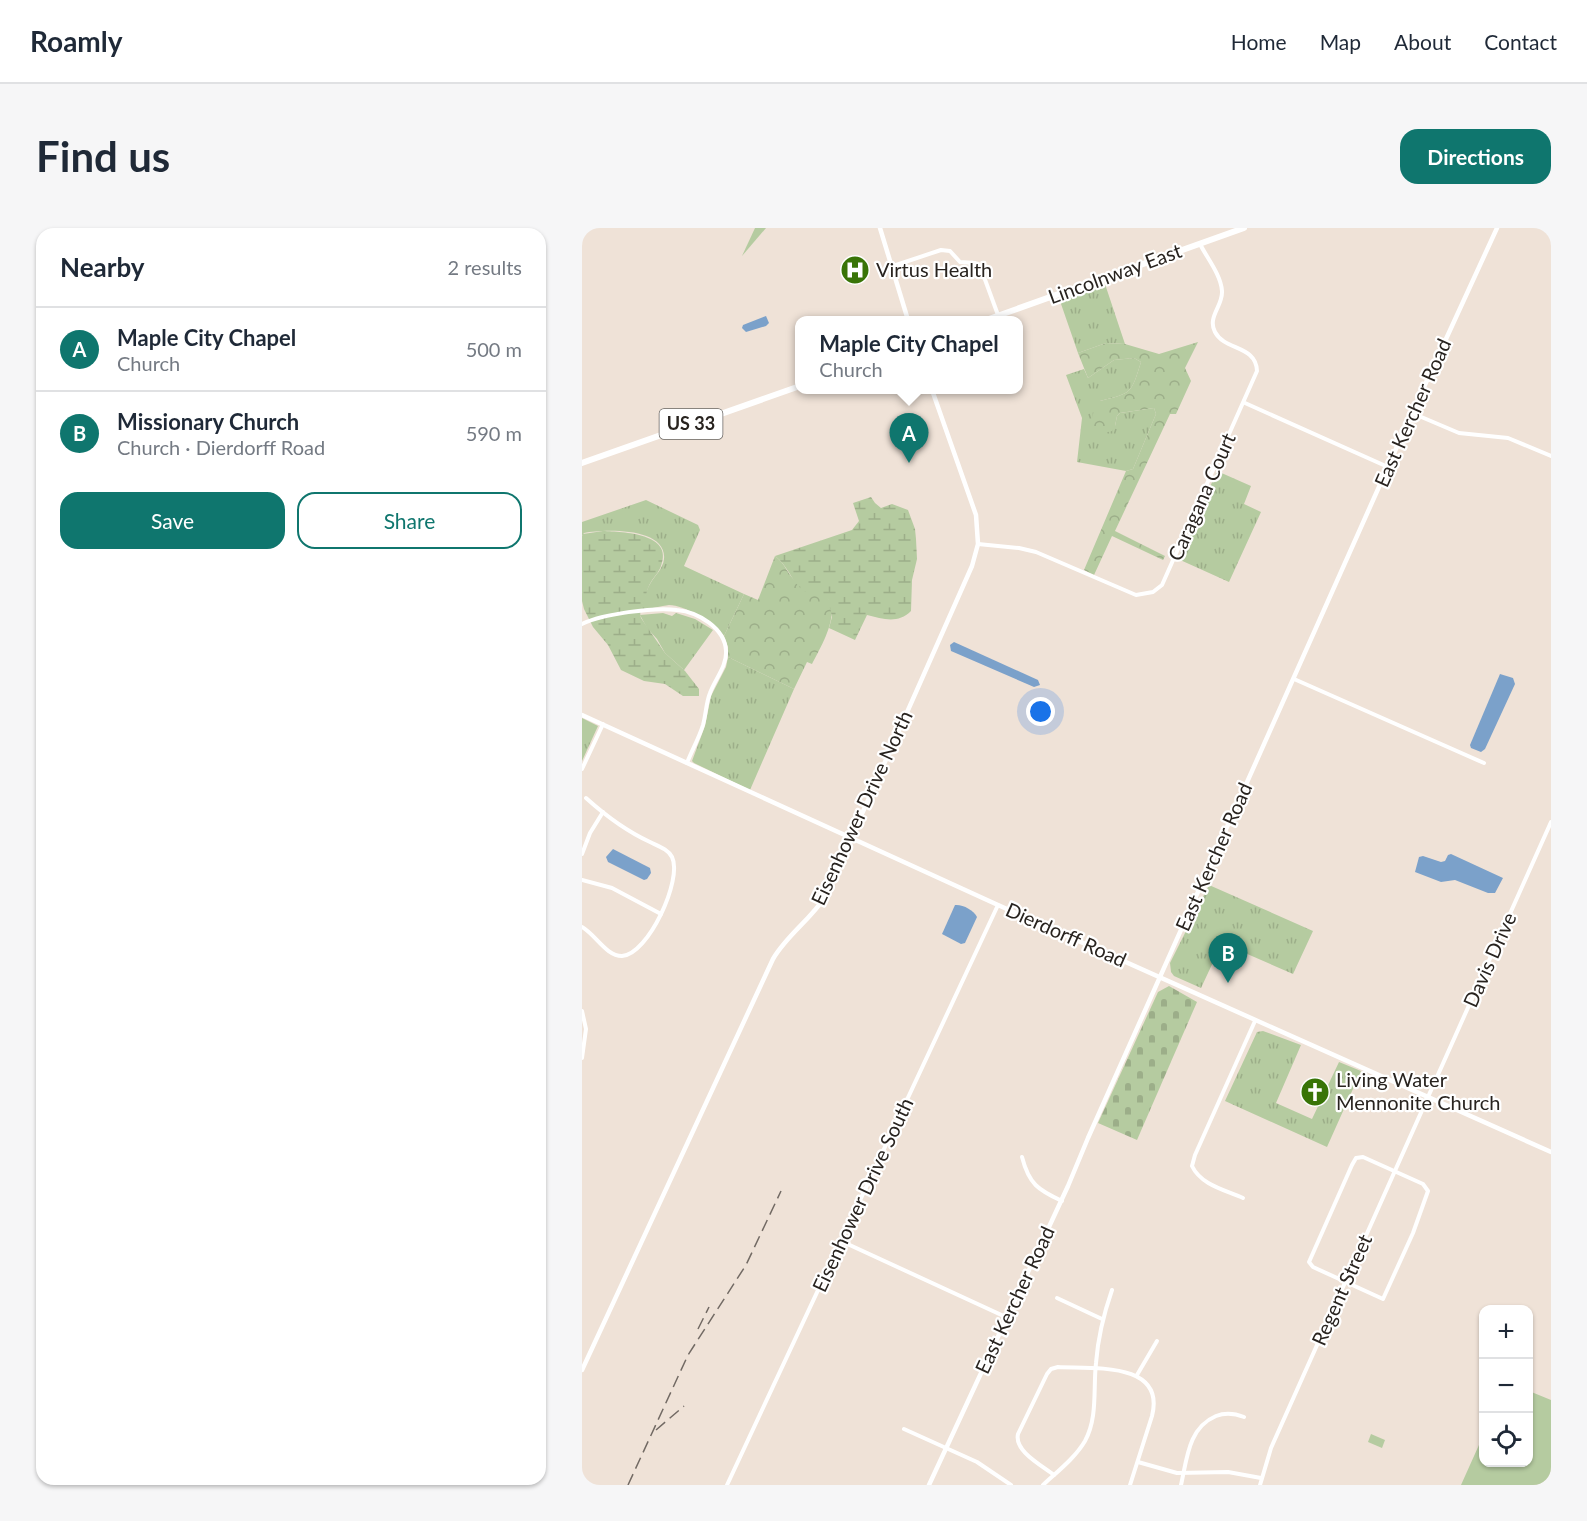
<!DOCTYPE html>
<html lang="en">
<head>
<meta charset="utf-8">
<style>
	body { margin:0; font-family:Lato,sans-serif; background:#f6f6f7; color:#1f2937 }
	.controls { position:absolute; right:18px; bottom:18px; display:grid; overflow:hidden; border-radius:12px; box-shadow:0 2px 4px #0004 }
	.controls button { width:54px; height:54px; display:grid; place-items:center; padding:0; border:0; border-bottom:2px solid #e0e1e3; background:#fff; color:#1f2937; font:30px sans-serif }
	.you { position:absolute; left:459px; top:484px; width:21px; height:21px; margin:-15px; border:4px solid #fff; border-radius:50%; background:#1a73e8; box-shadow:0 0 0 9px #1a73e833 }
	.badge { display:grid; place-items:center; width:39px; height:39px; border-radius:50%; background:#0f766e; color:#fff; font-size:20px; font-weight:700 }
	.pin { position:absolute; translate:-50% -50px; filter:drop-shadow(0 2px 3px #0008) }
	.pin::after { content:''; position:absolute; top:32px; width:21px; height:18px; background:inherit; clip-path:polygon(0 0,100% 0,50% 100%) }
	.popup { position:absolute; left:213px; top:88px; width:228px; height:78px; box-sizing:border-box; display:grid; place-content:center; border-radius:12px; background:#fff; filter:drop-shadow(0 2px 4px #0005); font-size:20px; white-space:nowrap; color:#747a83 }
	.popup b { font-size:22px; color:#1f2937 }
	.popup::after { content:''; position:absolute; left:50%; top:100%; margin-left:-12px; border:12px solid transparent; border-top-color:#fff }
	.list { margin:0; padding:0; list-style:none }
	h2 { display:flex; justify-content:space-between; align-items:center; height:78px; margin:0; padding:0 24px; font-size:26px }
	h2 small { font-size:20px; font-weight:400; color:#747a83 }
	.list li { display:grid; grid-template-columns:39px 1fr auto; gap:18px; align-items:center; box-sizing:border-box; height:84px; padding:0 24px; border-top:2px solid #e0e1e3 }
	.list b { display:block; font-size:22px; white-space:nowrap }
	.list p { margin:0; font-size:20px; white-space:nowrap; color:#747a83 }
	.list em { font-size:20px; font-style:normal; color:#747a83 }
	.actions { display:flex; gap:12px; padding:18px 24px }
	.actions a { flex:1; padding:14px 0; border:2px solid #0f766e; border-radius:18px; text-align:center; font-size:21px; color:#0f766e }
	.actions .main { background:#0f766e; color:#fff }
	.icon { flex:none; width:33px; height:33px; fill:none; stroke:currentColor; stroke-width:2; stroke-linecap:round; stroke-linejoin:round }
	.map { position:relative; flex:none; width:969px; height:1257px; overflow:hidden; border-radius:18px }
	header { display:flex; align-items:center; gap:36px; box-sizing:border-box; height:84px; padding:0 30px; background:#fff; border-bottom:2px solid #e0e1e3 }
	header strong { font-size:28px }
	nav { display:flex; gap:33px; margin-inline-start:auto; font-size:21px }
	.intro { display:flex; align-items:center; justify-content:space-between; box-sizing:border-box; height:144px; padding:0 36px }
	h1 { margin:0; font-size:42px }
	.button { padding:15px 27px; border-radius:18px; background:#0f766e; color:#fff; font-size:21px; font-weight:700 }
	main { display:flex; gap:36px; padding:0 36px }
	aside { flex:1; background:#fff; border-radius:18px; box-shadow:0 2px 4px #0004 }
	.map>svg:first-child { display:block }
	.grass { fill:url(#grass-tufts) }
	.forest { fill:url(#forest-crowns) }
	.wetland { fill:url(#wetland-marsh) }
	.cemetery { fill:url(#cemetery-stones) }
	.green { fill:#b5cba0 }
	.water { fill:#7ba1ca }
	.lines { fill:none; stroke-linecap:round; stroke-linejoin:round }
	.minor { stroke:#fff; stroke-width:4 }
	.tertiary { stroke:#fff; stroke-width:4.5 }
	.secondary { stroke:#fff; stroke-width:4.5 }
	.trunk { stroke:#fff; stroke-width:6 }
	.rail { stroke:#726a64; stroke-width:1.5; stroke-dasharray:12 6; stroke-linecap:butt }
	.labels { text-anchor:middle; stroke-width:4.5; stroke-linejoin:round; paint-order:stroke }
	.shield { fill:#fff; stroke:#686562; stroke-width:1.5 }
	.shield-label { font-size:18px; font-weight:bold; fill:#28231f }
	.poi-label { font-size:20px; fill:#28231f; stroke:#fff; text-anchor:start }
	.street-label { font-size:20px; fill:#28231f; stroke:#fff }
</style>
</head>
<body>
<header>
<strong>Roamly</strong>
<nav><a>Home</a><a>Map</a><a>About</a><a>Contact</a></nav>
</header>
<div class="intro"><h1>Find us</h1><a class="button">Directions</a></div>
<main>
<aside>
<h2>Nearby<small>2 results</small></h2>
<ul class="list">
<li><span class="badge">A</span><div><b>Maple City Chapel</b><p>Church</p></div><em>500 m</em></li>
<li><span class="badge">B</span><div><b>Missionary Church</b><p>Church · Dierdorff Road</p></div><em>590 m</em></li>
</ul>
<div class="actions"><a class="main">Save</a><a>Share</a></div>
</aside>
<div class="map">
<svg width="969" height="1257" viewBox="0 0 969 1257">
	<defs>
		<pattern id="grass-tufts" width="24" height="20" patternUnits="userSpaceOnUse" patternTransform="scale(1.5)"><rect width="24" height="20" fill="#b5cba0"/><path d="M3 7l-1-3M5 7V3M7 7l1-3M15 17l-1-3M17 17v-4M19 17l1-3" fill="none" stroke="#9cae89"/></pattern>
		<pattern id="forest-crowns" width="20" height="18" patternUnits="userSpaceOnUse" patternTransform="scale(1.5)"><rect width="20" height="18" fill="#b5cba0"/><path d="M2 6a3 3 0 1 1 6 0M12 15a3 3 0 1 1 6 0" fill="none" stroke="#9cae89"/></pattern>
		<pattern id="wetland-marsh" width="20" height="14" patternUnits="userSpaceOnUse" patternTransform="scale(1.5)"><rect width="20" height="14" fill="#b5cba0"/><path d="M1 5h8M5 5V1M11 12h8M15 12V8" fill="none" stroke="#9cae89"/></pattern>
		<pattern id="cemetery-stones" width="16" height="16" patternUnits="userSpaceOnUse" patternTransform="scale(1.5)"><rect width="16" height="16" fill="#b5cba0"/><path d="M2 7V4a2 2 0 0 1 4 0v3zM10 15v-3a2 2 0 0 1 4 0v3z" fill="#9cae89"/></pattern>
	</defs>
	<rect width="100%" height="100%" fill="#efe2d7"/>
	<g class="grass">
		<polygon points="523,56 543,116 524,115 496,125 478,73"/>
		<path d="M552 130 559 134C549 166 550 165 518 173L533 198 535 188 538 185 572 180 574 186 551 241 544 243 495 234 500 190 484 147 502 141 506 150 532 132Z"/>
		<polygon points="635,243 669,258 662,276 679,284 647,354 596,331"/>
		<path d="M64 272 116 297 118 302 102 338 162 366 142 408C134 395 102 377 87 377 80 378 67 381 58 382 61 374 64 363 68 356 73 347 81 341 82 331 85 299 22 301 2 305L0 308V294Z"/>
		<polygon points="81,385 90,388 94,385 113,391 131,402 102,442 83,425 75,411 65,400 58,387"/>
		<polygon points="146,429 212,461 168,562 112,535 110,533 123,498 129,468 144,439"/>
		<polygon points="0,490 16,498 0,533"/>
		<polygon points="627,657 731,703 711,746 640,715 619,760 592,748 589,744 588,735"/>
		<polygon points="681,803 719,817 694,875 730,891 757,834 779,843 745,919 643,873 675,804"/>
	</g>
	<g class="forest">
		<polygon points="173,0 184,0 160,28"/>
		<path d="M616 114 603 140 609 153 594 186H588L533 303 583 328 581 332 530 308 512 347 502 342 544 243 551 241 574 186 572 180 538 185 535 188 533 198 530 203 514 207 507 202 512 182 518 173C550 165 549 166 559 134L552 130 532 132 506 150 496 125 524 115 543 116 577 126Z"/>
		<path d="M193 328C204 336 206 348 214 353 223 359 235 361 243 367 261 383 238 420 230 436L225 434 212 461 146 429V419L142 408 162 366 176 372Z"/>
	</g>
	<g class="wetland">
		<path d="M289 269 293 275 299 280 310 276 326 282 333 301 334 311 335 331 330 352 329 383C316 396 301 391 285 387L273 412 247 400 250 389 246 371 234 363 228 366C211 360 208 339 193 328L270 302 277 293 271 275Z"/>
		<path d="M21 303C41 304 92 305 79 338 77 344 72 349 69 354 65 360 65 366 62 372 60 379 57 383 59 390L83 425 103 443 117 461V468H101L83 456 62 453 39 442 26 417 11 399 2 381 0 373V308L1 306Z"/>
	</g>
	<polygon class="cemetery" points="587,758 615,774 555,912 516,895 576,764"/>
	<g class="green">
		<polygon points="947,1163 969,1172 969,1257 879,1257 901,1208 902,1234 946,1234"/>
		<polygon points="789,1206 803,1212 800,1220 786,1214"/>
	</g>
	<g class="water">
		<polygon points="184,88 187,95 184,98 164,104 160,100 161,97"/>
		<polygon points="372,414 456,452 458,457 452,459 369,423 368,417"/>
		<polygon points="918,446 931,450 933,456 903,521 899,524 889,520 888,517"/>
		<polygon points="31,621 68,640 69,645 65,651 62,652 26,634 24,629"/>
		<polygon points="869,626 921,650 913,665 906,665 873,652 859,654 833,644 837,629 841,628 859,634 863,633 866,627"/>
		<path d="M373 677C380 676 392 682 395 689L383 715 379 716 360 706Z"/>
	</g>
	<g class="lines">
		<g class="minor">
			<polyline points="308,39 359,22 368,23 378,34 393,35 398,38 416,87"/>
			<polyline points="663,175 806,239"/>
			<polyline points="830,185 877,205 926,210 969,228"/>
			<path d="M396 316 437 320 454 324 554 367 571 364 580 357 675 143C674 117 643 123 633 104 625 89 641 78 640 63 639 47 625 30 618 16"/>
			<path d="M0 396C20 386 72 379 95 382 116 384 143 400 144 423 145 438 133 451 128 465 124 475 124 486 121 497 117 510 110 522 105 535"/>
			<polyline points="712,451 902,535"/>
			<polyline points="0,541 21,496"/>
			<polyline points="0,626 8,605 21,584"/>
			<polyline points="0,652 30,660 79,686"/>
			<path d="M0 699C14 707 24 728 40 728 66 727 101 651 90 629 86 621 76 618 68 614 44 603 24 588 4 570"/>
			<polyline points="0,783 4,801 0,830"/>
			<path d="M440 929C447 956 456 962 480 973"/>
			<polygon points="781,929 841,956 846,963 831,1005 801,1071 731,1039 727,1034 770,937 774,930"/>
			<path d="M661 970C643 962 619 957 610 938L613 927 673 793"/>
			<polyline points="259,1013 426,1090"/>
			<polyline points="475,1070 520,1091"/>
			<polyline points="555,1147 575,1113"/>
			<polyline points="322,1201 395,1234 429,1257"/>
			<polyline points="556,1234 595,1245 646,1244 679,1250"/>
			<path d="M472 1247C459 1237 432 1223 436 1206L465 1146 469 1141 476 1139C509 1141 584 1133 570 1188L548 1257"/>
			<polyline points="145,1257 416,677"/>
			<path d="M461 1257C476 1243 493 1230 503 1213 516 1189 511 1161 514 1135 516 1109 522 1085 530 1062"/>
			<path d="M599 1257C605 1231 606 1200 634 1188 644 1184 652 1185 662 1189"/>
			<polyline points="678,1257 689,1220 969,594"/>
		</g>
		<g class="tertiary">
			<polyline points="298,0 326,92"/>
			<polyline points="0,487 416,677 969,924"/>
			<path d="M0 1142 191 731C205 707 228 692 243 669L390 338 396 316 394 287 350 162"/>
		</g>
		<polyline class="secondary" points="347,1257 486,958 506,910 830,185 915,0"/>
		<g class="trunk">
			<polyline points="404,92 662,0"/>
			<polyline points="0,235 218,158"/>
		</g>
		<g class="rail">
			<polyline points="116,1101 127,1079"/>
			<polyline points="74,1202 102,1178"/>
			<polyline points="46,1257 106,1127 164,1037 199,963"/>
		</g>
	</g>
	<defs>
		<g id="hospital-disc" transform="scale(1.5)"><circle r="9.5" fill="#397407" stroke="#fff"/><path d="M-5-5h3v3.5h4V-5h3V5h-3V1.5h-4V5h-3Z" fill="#fff"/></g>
		<g id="church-disc" transform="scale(1.5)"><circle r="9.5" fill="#397407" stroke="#fff"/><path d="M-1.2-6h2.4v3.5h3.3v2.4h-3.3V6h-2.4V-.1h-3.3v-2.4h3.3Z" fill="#fff"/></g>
	</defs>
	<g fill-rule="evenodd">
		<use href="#hospital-disc" x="273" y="42"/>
		<use href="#church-disc" x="733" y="864"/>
	</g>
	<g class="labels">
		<rect class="shield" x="77.5" y="181" width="63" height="30" rx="4.5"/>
		<g class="shield-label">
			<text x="109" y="202">US 33</text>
		</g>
		<g class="poi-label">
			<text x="294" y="49">Virtus Health</text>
			<text x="754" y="859">Living Water<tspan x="754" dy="23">Mennonite Church</tspan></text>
		</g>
		<g class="street-label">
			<text transform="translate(533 46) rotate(-20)" y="7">Lincolnway East</text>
			<text transform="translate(831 185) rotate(-66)" y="7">East Kercher Road</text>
			<text transform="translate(620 269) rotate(-66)" y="7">Caragana Court</text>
			<text transform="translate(280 580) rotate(-65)" y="7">Eisenhower Drive North</text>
			<text transform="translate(632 629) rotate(-66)" y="7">East Kercher Road</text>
			<text transform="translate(484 707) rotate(24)" y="7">Dierdorff Road</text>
			<text transform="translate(908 732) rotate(-66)" y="7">Davis Drive</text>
			<text transform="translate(281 967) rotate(-65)" y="7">Eisenhower Drive South</text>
			<text transform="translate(760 1062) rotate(-66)" y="7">Regent Street</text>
			<text transform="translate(433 1072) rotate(-65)" y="7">East Kercher Road</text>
		</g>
	</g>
</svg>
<div class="controls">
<button>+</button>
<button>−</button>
<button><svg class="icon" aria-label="locate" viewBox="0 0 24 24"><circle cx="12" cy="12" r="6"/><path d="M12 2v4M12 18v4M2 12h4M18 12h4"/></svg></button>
</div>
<div class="you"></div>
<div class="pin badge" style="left:327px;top:235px">A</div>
<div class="popup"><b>Maple City Chapel</b>Church</div>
<div class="pin badge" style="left:646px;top:755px">B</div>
</div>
</main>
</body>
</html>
